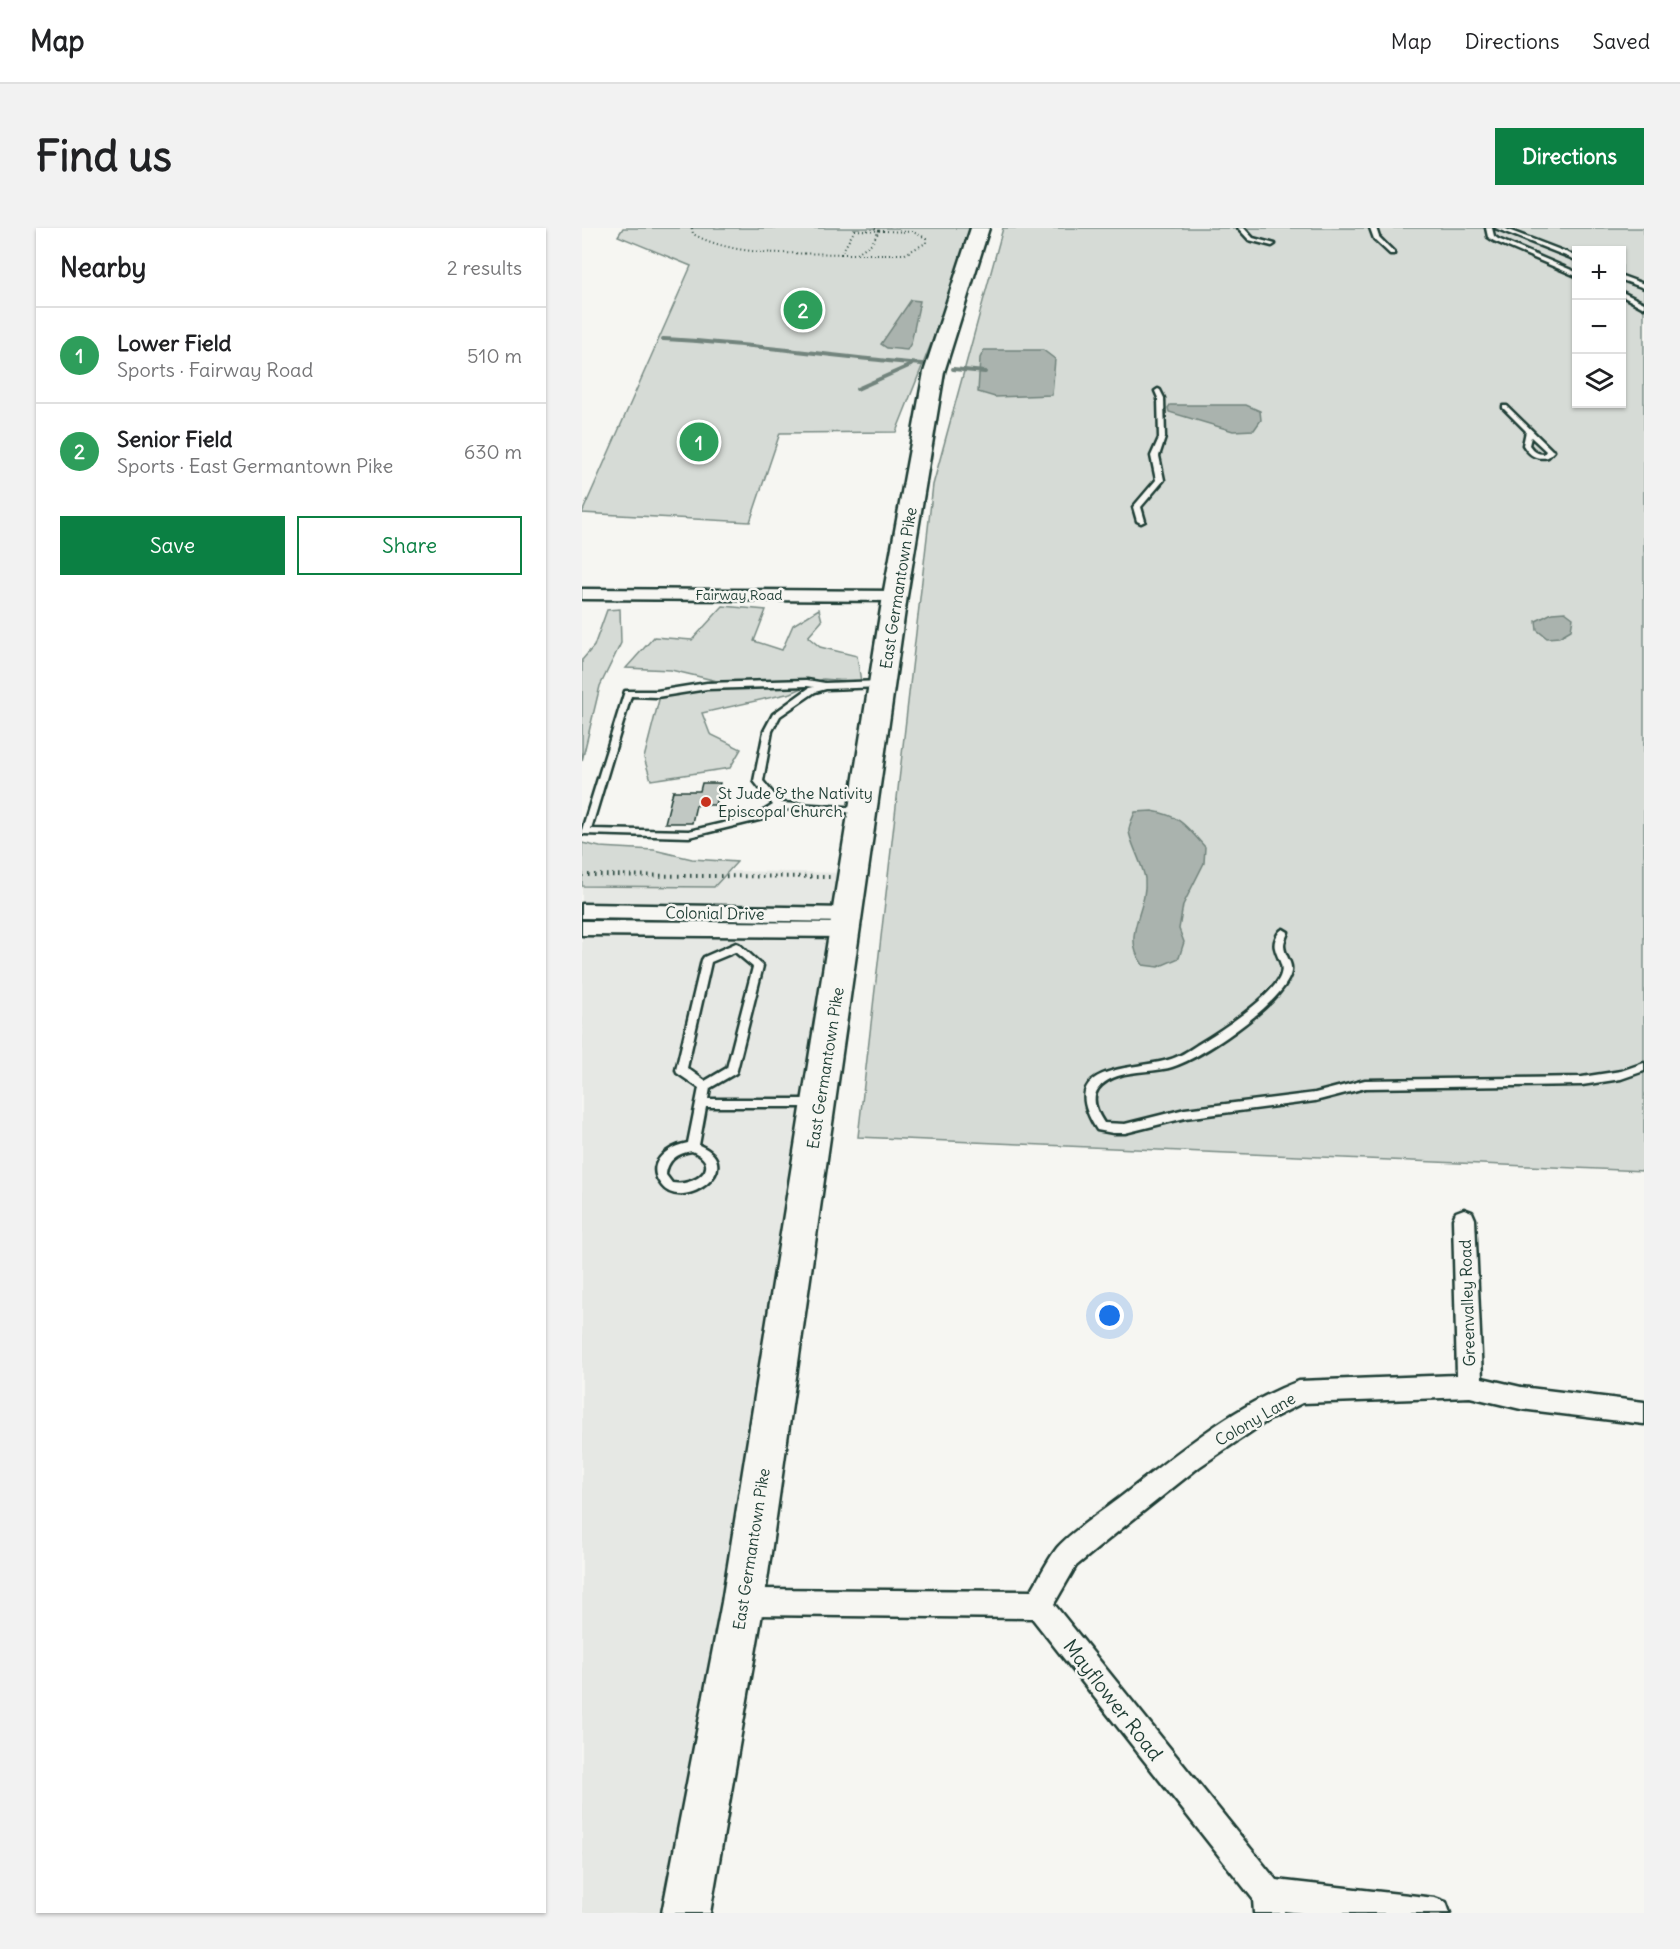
<!DOCTYPE html>
<html lang="en">
<head>
<meta charset="utf-8">
<style>
	body { margin:0; font-family:Delius,sans-serif; background:#f2f2f2; color:#202124 }
	.controls { position:absolute; right:18px; top:18px; display:grid; overflow:hidden; border-radius:0px; box-shadow:0 2px 4px #0004 }
	.controls button { width:54px; height:54px; display:grid; place-items:center; padding:0; border:0; border-bottom:2px solid #e0e0e0; background:#fff; color:#202124; font:30px sans-serif }
	.you { position:absolute; left:528px; top:1088px; width:21px; height:21px; margin:-15px; border:4px solid #fff; border-radius:50%; background:#1a73e8; box-shadow:0 0 0 9px #1a73e833 }
	.badge { display:grid; place-items:center; width:39px; height:39px; border-radius:50%; background:#0b8043; color:#fff; font-size:20px; font-weight:700 }
	.pin { position:absolute; translate:-50% -50%; border:3px solid #fff; box-shadow:0 2px 6px #0006 }
	.list { margin:0; padding:0; list-style:none }
	h2 { display:flex; justify-content:space-between; align-items:center; height:78px; margin:0; padding:0 24px; font-size:26px }
	h2 small { font-size:20px; font-weight:400; color:#757577 }
	.list li { display:grid; grid-template-columns:39px 1fr auto; gap:18px; align-items:center; box-sizing:border-box; height:96px; padding:0 24px; border-top:2px solid #e0e0e0 }
	.list b { display:block; font-size:22px; white-space:nowrap }
	.list p { margin:0; font-size:20px; white-space:nowrap; color:#757577 }
	.list em { font-size:20px; font-style:normal; color:#757577 }
	.actions { display:flex; gap:12px; padding:18px 24px }
	.actions a { flex:1; padding:14px 0; border:2px solid #0b8043; border-radius:0px; text-align:center; font-size:21px; color:#0b8043 }
	.actions .main { background:#0b8043; color:#fff }
	.icon { flex:none; width:33px; height:33px; fill:none; stroke:currentColor; stroke-width:2; stroke-linecap:round; stroke-linejoin:round }
	.map { position:relative; flex:none; width:1062px; height:1685px; overflow:hidden; border-radius:0px }
	header { display:flex; align-items:center; gap:36px; box-sizing:border-box; height:84px; padding:0 30px; background:#fff; border-bottom:2px solid #e0e0e0 }
	header strong { font-size:28px }
	nav { display:flex; gap:33px; margin-inline-start:auto; font-size:21px }
	.intro { display:flex; align-items:center; justify-content:space-between; box-sizing:border-box; height:144px; padding:0 36px }
	h1 { margin:0; font-size:42px }
	.button { padding:15px 27px; border-radius:0px; background:#0b8043; color:#fff; font-size:21px; font-weight:700 }
	main { display:flex; gap:36px; padding:0 36px }
	aside { flex:1; background:#fff; border-radius:0px; box-shadow:0 2px 4px #0004 }
	.map>svg:first-child { display:block }
	.built { fill:#e6e8e4 }
	.green { fill:#d6dbd6; stroke:#7a8c85; stroke-width:1.5; fill-rule:evenodd }
	.water { fill:#aab3ae; stroke:#72847d; stroke-width:1.5 }
	.lines { fill:none; stroke-linecap:round; stroke-linejoin:round }
	.stream { stroke:#72847d; stroke-width:4 }
	.building { fill:#c1c8c3; stroke:#1f3d34; stroke-width:1.5 }
	.lane-casing { stroke:#1f3d34; stroke-width:5 }
	.street-casing { stroke:#1f3d34; stroke-width:5 }
	.primary-casing { stroke:#1f3d34; stroke-width:5 }
	.path-far1 { stroke:#1f3d34; stroke-width:2; stroke-dasharray:1 3; stroke-linecap:butt }
	.path { stroke:#1f3d34; stroke-width:4; stroke-dasharray:1.5 4.5; stroke-linecap:butt }
	.lane { fill:#f6f6f2; fill-rule:evenodd }
	.street { fill:#f6f6f2; fill-rule:evenodd }
	.primary { fill:#f6f6f2; fill-rule:evenodd }
	.poi-dot { fill:#c8321e; stroke:#f6f6f2; stroke-width:2 }
	.labels { text-anchor:middle; stroke-width:5; stroke-linejoin:round; paint-order:stroke }
	.far-street-label { font-size:14px; fill:#1f3d34; stroke:#f6f6f2 }
	.street-label { font-size:16px; fill:#1f3d34; stroke:#f6f6f2 }
	.poi-label { font-size:16px; fill:#1f3d34; stroke:#f6f6f2; text-anchor:start }
	.near-street-label { font-size:20px; fill:#1f3d34; stroke:#f6f6f2 }
</style>
</head>
<body>
<header>
<strong>Map</strong>
<nav><a>Map</a><a>Directions</a><a>Saved</a></nav>
</header>
<div class="intro"><h1>Find us</h1><a class="button">Directions</a></div>
<main>
<aside>
<h2>Nearby<small>2 results</small></h2>
<ul class="list">
<li><span class="badge" style="background:#2e9e5b">1</span><div><b>Lower Field</b><p>Sports · Fairway Road</p></div><em>510 m</em></li>
<li><span class="badge" style="background:#2e9e5b">2</span><div><b>Senior Field</b><p>Sports · East Germantown Pike</p></div><em>630 m</em></li>
</ul>
<div class="actions"><a class="main">Save</a><a>Share</a></div>
</aside>
<div class="map">
<svg width="1062" height="1685" viewBox="0 0 1062 1685">
	<rect width="100%" height="100%" fill="#f6f6f2"/>
	<filter id="ink" filterUnits="userSpaceOnUse"><feTurbulence type="fractalNoise" baseFrequency=".0167" numOctaves="2"/><feDisplacementMap in="SourceGraphic" scale="12" xChannelSelector="R" yChannelSelector="G"/><feConvolveMatrix kernelMatrix="1 2 1 2 8 2 1 2 1" color-interpolation-filters="sRGB"/></filter>
	<g filter="url(#ink)">
		<polygon class="built" points="0,641 273,645 104,1685 0,1685"/>
		<g class="green">
			<polygon points="41,0 395,0 314,204 198,205 168,294 0,285 109,38 36,8"/>
			<path d="M421 0H1062V943L276 909 351 257ZM994 22H1040V176H994Z"/>
			<polygon points="141,378 184,382 172,413 200,422 211,397 237,381 240,393 226,409 238,419 275,428 279,454 241,451 209,465 120,485 128,506 159,521 148,540 69,552 62,530 79,464 105,461 131,452 89,442 44,440 72,409 110,412"/>
			<polygon points="38,381 39,415 18,458 0,533 0,432 12,418 25,382"/>
			<polygon points="0,615 18,619 72,622 110,631 155,634 132,659 0,658"/>
		</g>
		<g class="water">
			<polygon points="329,72 338,73 329,115 325,122 305,120 299,116"/>
			<polygon points="402,122 461,122 473,131 470,167 413,169 396,164 398,130"/>
			<polygon points="588,177 664,177 678,183 679,192 672,202 651,203 587,184 586,180"/>
			<polygon points="983,384 991,390 989,402 977,409 965,410 955,402 954,393 970,385"/>
			<path d="M570 583C599 588 604 598 623 619L622 635 601 677 597 701 602 714 597 730 576 739 561 737C538 707 566 683 563 651 562 639 546 610 547 602 547 597 551 589 553 584Z"/>
		</g>
		<g class="lines">
			<g class="stream">
				<path d="M81 111C168 115 253 129 340 136"/>
				<polyline points="371,141 403,144"/>
				<polyline points="275,161 329,137"/>
			</g>
		</g>
		<polygon class="building" points="120,555 138,555 133,577 114,577 110,595 83,595 91,563 118,563"/>
		<g class="lines">
			<g class="lane-casing">
				<g id="lane">
					<polygon points="656,0 662,0 671,10 693,16 690,18 667,12"/>
					<polygon points="788,0 794,0 797,9 812,24 812,26 808,26 792,11"/>
					<polygon points="904,0 910,0 912,8 916,11 994,44 994,48 912,13 906,9"/>
					<polygon points="913,0 921,0 994,28 994,32"/>
					<polygon points="1040,48 1062,56 1062,60 1040,52"/>
					<polygon points="1040,64 1062,75 1062,80 1040,68"/>
					<polygon points="576,161 578,162 582,170 583,210 577,228 582,252 559,279 563,293 559,295 555,293 551,279 574,252 569,228 577,210 576,170 573,163"/>
					<path d="M921 178H925L970 222 972 223 966 229C954 232 947 227 941 217L944 203 921 180ZM949 209 964 223 962 226C955 226 951 223 947 217Z"/>
					<path d="M225 452 243 455 300 453 304 456 300 459 244 461 233 464 198 488 190 503 181 553 199 575 279 580 282 581 284 583 282 585 198 581 181 591 107 609 1 606 0 602 43 463H75L125 455ZM225 458 232 459 227 460 191 486 182 503 172 553 191 577 175 587 107 603 9 601 49 468 75 469 125 461Z"/>
					<path d="M701 701 706 704C705 708 702 713 702 717 702 730 715 735 706 752 691 781 621 829 590 839 567 846 532 840 516 861 508 872 516 886 522 895L543 896 603 881 733 865 783 852 1000 849 1039 843 1062 835V843L1039 851 1000 857 783 860 733 873 603 890 543 905H531L515 902C473 836 547 843 586 832 597 829 606 823 615 817 635 805 693 768 699 746 702 736 695 730 693 720 691 714 696 703 701 701Z"/>
					<path d="M154 715 157 716 181 738 155 842 154 845 128 860 126 871H233L237 872 238 875 237 878 233 879H124L117 917C167 938 101 985 80 958 62 936 84 919 106 915L117 860 95 845 94 842 120 732 122 729ZM153 724 171 739 145 840 123 853 105 840 129 734ZM110 923C142 937 113 959 90 955L84 947C85 932 96 925 110 923Z"/>
				</g>
			</g>
			<g class="street-casing">
				<g id="street">
					<polygon points="0,361 313,363 321,368 313,373 0,371"/>
					<polygon points="0,676 267,680 274,682 277,687 274,692 267,694 0,690"/>
					<polygon points="0,693 265,695 272,697 275,702 272,707 265,709 0,707"/>
					<path d="M882 981 890 984 893 991 900 1150 939 1159 1062 1174V1196L939 1181 888 1169 720 1175 685 1193 617 1239 544 1297 494 1338 472 1376 694 1652 853 1670 864 1674 868 1685H720L702 1683V1685H672L671 1671 450 1390 161 1387 151 1384 148 1374 151 1364 161 1361 449 1363C457 1350 465 1333 475 1320 489 1304 519 1284 536 1271 592 1228 650 1178 717 1153L875 1147 871 991 874 984Z"/>
				</g>
			</g>
			<g class="primary-casing">
				<polygon id="primary" points="389,0 407,0 362,144 325,368 182,1374 128,1685 80,1685 140,1374 301,368 342,144"/>
			</g>
			<g class="path-far1">
				<path d="M110 0 111 6C155 30 211 24 259 26L274 0"/>
				<polyline points="275,25 290,15 297,3 292,0"/>
				<polyline points="259,26 323,26 344,15 344,10 331,4 273,2"/>
			</g>
			<polyline class="path" points="0,647 248,649"/>
			<use href="#lane" class="lane"/>
			<use href="#street" class="street"/>
			<use href="#primary" class="primary"/>
		</g>
	</g>
	<circle class="poi-dot" cx="124" cy="574" r="6"/>
	<g class="labels">
		<g class="far-street-label">
			<text x="157" y="372">Fairway Road</text>
		</g>
		<g class="street-label">
			<text transform="translate(316 360) rotate(-81)" y="6">East Germantown Pike</text>
			<text transform="translate(133 685) rotate(1)" y="6">Colonial Drive</text>
			<text transform="translate(243 840) rotate(-81)" y="6">East Germantown Pike</text>
			<text transform="translate(885 1075) rotate(-92)" y="6">Greenvalley Road</text>
			<text transform="translate(673 1191) rotate(-30)" y="6">Colony Lane</text>
			<text transform="translate(169 1321) rotate(-81)" y="6">East Germantown Pike</text>
		</g>
		<g class="poi-label">
			<text x="136" y="571">St Jude &amp; the Nativity<tspan x="136" dy="18">Episcopal Church</tspan></text>
		</g>
		<g class="near-street-label">
			<text transform="translate(531 1472) rotate(52)" y="7">Mayflower Road</text>
		</g>
	</g>
</svg>
<div class="controls">
<button>+</button>
<button>−</button>
<button><svg class="icon" aria-label="layers" viewBox="0 0 24 24"><path d="M12 4l9 5-9 5-9-5zM3 14l9 5 9-5"/></svg></button>
</div>
<div class="you"></div>
<div class="pin badge" style="left:117px;top:214px;background:#2e9e5b">1</div>
<div class="pin badge" style="left:221px;top:82px;background:#2e9e5b">2</div>
</div>
</main>
</body>
</html>
